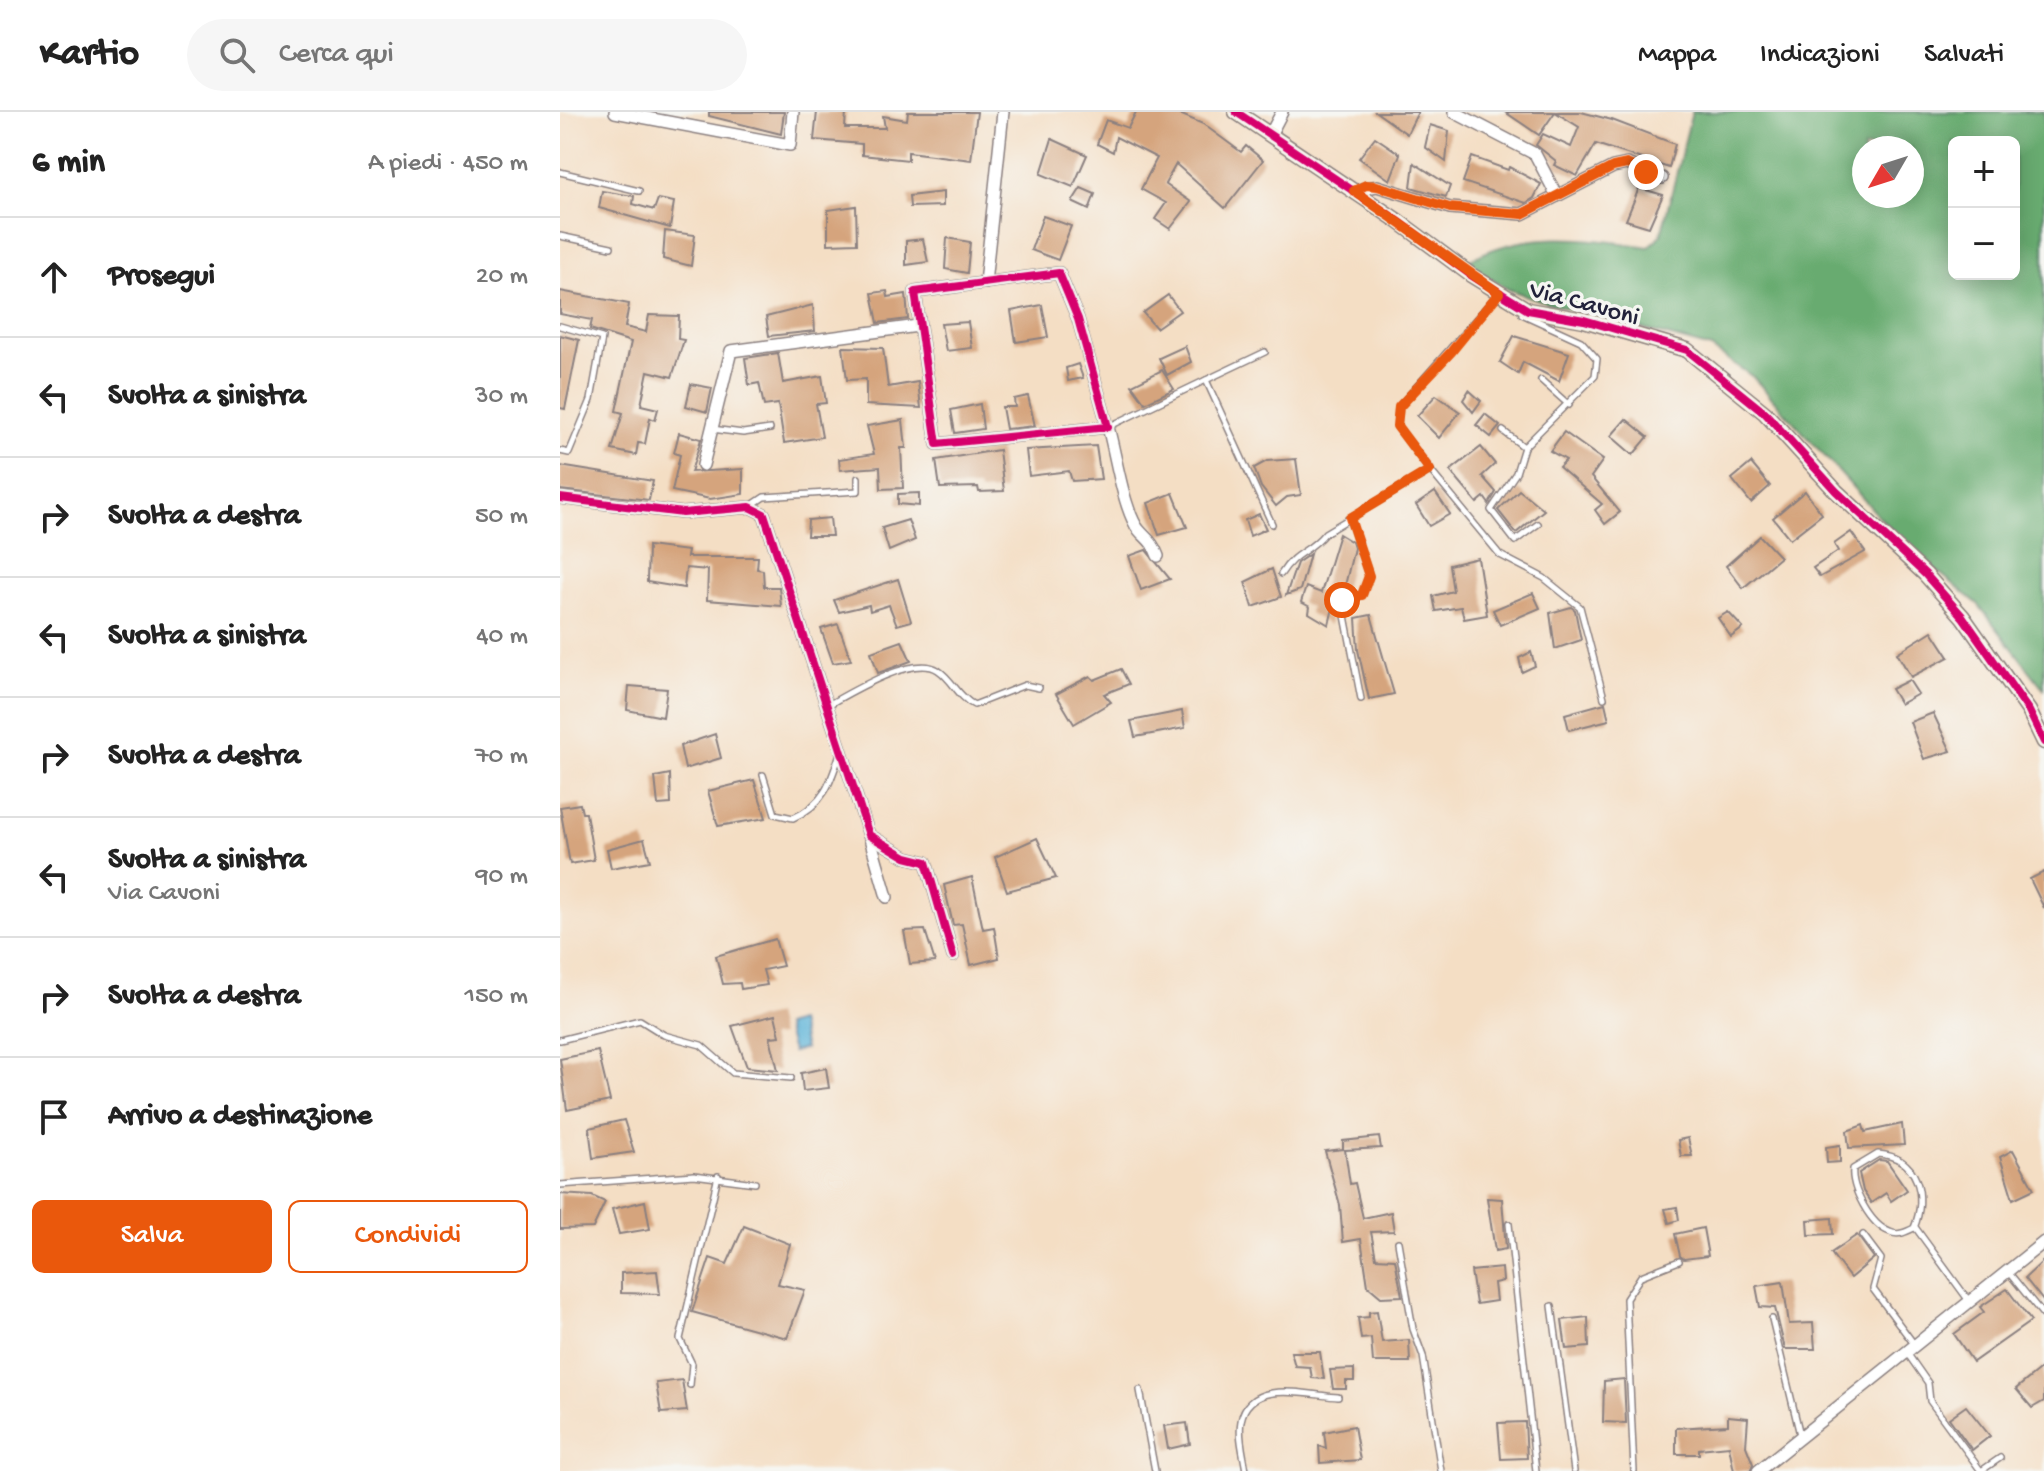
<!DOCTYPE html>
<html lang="it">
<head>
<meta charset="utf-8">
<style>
	body { margin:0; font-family:"Gochi Hand",sans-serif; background:#f6f6f6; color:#222 }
	.controls { position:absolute; right:24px; top:24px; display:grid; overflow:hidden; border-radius:12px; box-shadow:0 4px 20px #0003 }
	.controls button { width:72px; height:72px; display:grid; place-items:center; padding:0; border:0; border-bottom:2px solid #e0e0e0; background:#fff; color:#222; font:40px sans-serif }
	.compass { position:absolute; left:1292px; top:24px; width:72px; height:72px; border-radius:50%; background:#fff; box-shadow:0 4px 20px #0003; rotate:231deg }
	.stop { position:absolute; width:24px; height:24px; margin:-18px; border:6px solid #ea580c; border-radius:50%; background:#fff }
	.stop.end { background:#ea580c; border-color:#fff; box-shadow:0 2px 8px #0008 }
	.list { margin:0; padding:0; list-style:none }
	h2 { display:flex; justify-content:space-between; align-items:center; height:104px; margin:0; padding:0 32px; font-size:34px }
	h2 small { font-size:26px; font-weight:400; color:#767676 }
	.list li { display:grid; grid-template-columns:52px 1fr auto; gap:24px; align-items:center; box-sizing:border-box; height:120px; padding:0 32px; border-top:2px solid #e0e0e0 }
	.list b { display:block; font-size:30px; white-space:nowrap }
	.list p { margin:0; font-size:26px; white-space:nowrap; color:#767676 }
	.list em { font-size:26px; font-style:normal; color:#767676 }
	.actions { display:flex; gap:16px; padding:24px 32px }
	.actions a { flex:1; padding:18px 0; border:2px solid #ea580c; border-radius:12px; text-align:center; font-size:28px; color:#ea580c }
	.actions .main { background:#ea580c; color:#fff }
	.icon { flex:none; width:44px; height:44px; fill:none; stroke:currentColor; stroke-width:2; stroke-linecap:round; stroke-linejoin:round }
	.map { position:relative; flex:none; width:1484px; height:1359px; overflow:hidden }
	header { display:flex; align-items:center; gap:48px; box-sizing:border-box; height:112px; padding:0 40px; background:#fff; border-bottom:2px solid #e0e0e0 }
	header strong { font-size:38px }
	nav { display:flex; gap:44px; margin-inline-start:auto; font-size:28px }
	.search { width:560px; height:72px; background:#f6f6f6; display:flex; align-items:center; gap:20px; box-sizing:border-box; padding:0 28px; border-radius:44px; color:#767676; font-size:30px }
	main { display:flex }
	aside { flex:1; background:#fff }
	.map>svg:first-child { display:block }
	.forest { fill:#67ab70; stroke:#446656; stroke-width:2; fill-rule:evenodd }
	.water { fill:#5bb3d8; stroke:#3e6a8a; stroke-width:2 }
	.building { fill:#d5a47d }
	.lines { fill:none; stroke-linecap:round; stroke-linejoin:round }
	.lane-casing { stroke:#8b8080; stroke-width:8 }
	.street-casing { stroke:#8b8080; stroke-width:14 }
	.secondary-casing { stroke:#8b8080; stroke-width:17 }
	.lane { stroke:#fff; stroke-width:5 }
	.street { stroke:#fff; stroke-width:11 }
	.secondary { stroke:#f7e8c3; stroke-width:14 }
	.cycleway-casing { stroke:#f6f6f2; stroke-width:13 }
	.cycleway { stroke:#d6006c; stroke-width:8 }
	.route { stroke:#ea580c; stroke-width:10 }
	.labels { text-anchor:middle; stroke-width:7; stroke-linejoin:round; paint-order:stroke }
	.street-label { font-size:26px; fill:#22223b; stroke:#f6f6f2 }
</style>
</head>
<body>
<header>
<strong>Kartio</strong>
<div class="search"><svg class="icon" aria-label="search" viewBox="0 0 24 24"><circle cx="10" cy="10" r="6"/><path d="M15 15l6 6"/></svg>Cerca qui</div>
<nav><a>Mappa</a><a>Indicazioni</a><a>Salvati</a></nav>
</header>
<main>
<aside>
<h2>6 min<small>A piedi · 450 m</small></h2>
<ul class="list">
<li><svg class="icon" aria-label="ahead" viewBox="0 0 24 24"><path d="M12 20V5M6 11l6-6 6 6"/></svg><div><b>Prosegui</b></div><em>20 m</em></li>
<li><svg class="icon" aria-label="left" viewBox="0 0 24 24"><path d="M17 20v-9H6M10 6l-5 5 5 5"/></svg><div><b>Svolta a sinistra</b></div><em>30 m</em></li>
<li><svg class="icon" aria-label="right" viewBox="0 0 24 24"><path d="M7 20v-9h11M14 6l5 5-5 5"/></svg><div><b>Svolta a destra</b></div><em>50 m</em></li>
<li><svg class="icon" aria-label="left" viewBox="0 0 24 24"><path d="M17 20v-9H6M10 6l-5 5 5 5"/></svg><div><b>Svolta a sinistra</b></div><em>40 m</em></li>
<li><svg class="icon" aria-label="right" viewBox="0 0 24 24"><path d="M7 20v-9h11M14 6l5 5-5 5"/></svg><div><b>Svolta a destra</b></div><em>70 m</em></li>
<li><svg class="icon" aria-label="left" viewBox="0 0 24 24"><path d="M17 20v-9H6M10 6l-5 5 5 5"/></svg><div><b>Svolta a sinistra</b><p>Via Cavoni</p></div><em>90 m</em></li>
<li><svg class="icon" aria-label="right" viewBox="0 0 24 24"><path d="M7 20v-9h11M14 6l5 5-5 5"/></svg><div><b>Svolta a destra</b></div><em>150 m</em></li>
<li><svg class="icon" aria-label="arrive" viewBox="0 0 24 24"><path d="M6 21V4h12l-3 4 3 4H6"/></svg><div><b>Arrivo a destinazione</b></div></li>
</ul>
<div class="actions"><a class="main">Salva</a><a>Condividi</a></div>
</aside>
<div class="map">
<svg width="1484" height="1359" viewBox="0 0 1484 1359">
	<rect width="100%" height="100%" fill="#f6f6f2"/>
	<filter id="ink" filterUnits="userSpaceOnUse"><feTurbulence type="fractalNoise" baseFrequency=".0125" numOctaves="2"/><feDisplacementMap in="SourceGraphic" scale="16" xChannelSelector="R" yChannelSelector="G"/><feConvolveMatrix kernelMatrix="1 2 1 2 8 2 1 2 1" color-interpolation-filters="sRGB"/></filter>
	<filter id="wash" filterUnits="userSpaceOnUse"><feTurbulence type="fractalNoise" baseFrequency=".006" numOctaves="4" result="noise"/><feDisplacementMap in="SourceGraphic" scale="32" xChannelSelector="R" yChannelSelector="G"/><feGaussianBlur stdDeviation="1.8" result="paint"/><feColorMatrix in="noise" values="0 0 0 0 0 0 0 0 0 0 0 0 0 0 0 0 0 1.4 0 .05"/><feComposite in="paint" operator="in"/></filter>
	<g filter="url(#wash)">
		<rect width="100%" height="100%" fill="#f4dec4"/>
		<path class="forest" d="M1132 0H1484V577L1418 492 1344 432 1193 265 1151 236 987 191 948 177 905 151C961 116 1028 126 1089 135L1101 123ZM1394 30H1454V162H1394ZM1304 36H1352V84H1304Z"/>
		<polygon class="water" points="239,910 245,937 232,940 225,914"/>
		<g id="blocks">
			<g class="building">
				<polygon points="149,0 224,0 221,22 149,4"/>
				<polygon points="257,0 286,0 285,16 325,16 323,4 347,8 348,0 417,0 411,48 348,40 348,48 302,43 302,32 254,28"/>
				<polygon points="576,0 615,0 643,12 681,40 686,34 703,48 665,96 616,52 605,72 631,90 610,117 595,107 606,91 581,77 597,46 556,25 553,40 537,32 546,8 568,16"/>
				<polygon points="816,0 858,0 847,22"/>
				<polygon points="945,0 1021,0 1052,8 1115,32 1109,56 1036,32 1017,64 994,53 996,49 976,33 983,22 1011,35 1019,15 995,0 979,23"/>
				<polygon points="870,13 889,19 886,50 865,35"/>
				<polygon points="815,25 840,42 830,68 799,46"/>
				<polygon points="492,27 527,43 513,75 481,62"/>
				<polygon points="912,45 948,58 949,55 981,72 974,86 966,91 903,70"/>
				<polygon points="854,51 890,74 886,85 851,75"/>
				<polygon points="521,76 535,82 529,98 512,90"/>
				<polygon points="1079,76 1103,83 1089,115 1066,108"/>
				<polygon points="42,79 74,84 73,92 94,98 98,87 114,90 110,116 39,96"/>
				<polygon points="383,80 383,94 350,95 349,84"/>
				<polygon points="296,94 297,131 268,132 268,98"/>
				<polygon points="483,104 511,114 498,148 471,138"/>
				<polygon points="105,119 135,123 131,154 103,147"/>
				<polygon points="387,126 410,130 407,161 385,157"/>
				<polygon points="363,127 368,150 346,153 346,129"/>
				<polygon points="0,179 69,192 65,215 86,220 89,203 119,204 118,227 124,228 112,265 88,259 81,293 98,297 95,308 90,306 85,332 78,331 76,343 52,338 63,301 56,299 71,230 30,217 32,208 0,202"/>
				<polygon points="327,179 328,185 346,182 348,207 318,211 312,181"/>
				<polygon points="608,183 620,199 596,216 583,201"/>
				<polygon points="253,193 255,219 209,224 206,205"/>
				<polygon points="482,193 488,225 456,230 451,199"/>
				<polygon points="408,210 412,236 386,239 381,212"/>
				<polygon points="0,223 19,228 5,297 0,296"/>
				<polygon points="954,224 1009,241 999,269 963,250 958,262 940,250"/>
				<polygon points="625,234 631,250 607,263 599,246"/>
				<polygon points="283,235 323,236 328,275 358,270 361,296 306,293 306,267 287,268"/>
				<polygon points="218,241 223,271 262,264 266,291 256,292 262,325 224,331 218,292 204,294 199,271 189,273 185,246"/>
				<polygon points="518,252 523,266 508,269 506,256"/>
				<polygon points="602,258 614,277 585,291 572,273"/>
				<polygon points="131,272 152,276 147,300 126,294"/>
				<polygon points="909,278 921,289 913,300 903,288"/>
				<polygon points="876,283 900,300 879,326 857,304"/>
				<polygon points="468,284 475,314 446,317 442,295 455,295 454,287"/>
				<polygon points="420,292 423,317 395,321 391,298"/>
				<polygon points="925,302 940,314 931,325 916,313"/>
				<polygon points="1066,307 1088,325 1073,343 1051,324"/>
				<polygon points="343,308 346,336 341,336 343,376 321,377 320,355 280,358 279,347 314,342 307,314"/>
				<polygon points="1004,320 1043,348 1031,365 1060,400 1045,412 1035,398 1042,392 999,355 1006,348 990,339"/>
				<polygon points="119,321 141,327 131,360 183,357 183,382 150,387 112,379 120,343 114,341"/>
				<polygon points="536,334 541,367 512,369 509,359 469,364 466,338"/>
				<polygon points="921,335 935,352 922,364 936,380 929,392 924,385 917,391 890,359"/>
				<polygon points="439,338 444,379 419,380 418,375 380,376 376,348"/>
				<polygon points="736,347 741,383 727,385 716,394 701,375 694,356 707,349"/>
				<polygon points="1191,351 1210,374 1191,391 1172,367"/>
				<polygon points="0,354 93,369 89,388 0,378"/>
				<polygon points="959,378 984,398 956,421 938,398"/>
				<polygon points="1245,379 1262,402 1230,427 1213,406"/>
				<polygon points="875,380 890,402 869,414 856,393"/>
				<polygon points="359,381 359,394 338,392 338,382"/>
				<polygon points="613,381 627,415 599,423 588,391"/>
				<polygon points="699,402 706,417 690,424 685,408"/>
				<polygon points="270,406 272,424 247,424 248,408"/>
				<polygon points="348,408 355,428 329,439 322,416"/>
				<polygon points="1291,420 1305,440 1260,465 1253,456 1278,439 1274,432"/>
				<polygon points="779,422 792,430 794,436 783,482 777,479 769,513 749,501 750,495 741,490 746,475 761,481"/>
				<polygon points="1200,424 1220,445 1183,476 1166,454"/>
				<polygon points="88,434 128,439 127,445 198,445 197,457 203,458 204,475 219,475 221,494 147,488 148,458 126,456 124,476 87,470"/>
				<polygon points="586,438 610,467 581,478 569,444"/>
				<polygon points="750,442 740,478 726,483 737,451"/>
				<polygon points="918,446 927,503 904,507 901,495 876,499 873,484 893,479 889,453"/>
				<polygon points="712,457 721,485 693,495 685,470"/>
				<polygon points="338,467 351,509 337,513 329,493 310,499 309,493 279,500 274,488"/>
				<polygon points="973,481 980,496 940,513 933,498"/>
				<polygon points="1011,495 1015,498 1021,528 995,537 990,501"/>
				<polygon points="1168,500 1183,516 1171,525 1158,506"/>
				<polygon points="811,503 834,582 809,587 798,538 796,506"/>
				<polygon points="278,512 291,548 273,551 261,517"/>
				<polygon points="1372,519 1389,545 1351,565 1337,541"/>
				<polygon points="342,529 351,549 318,561 311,540"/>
				<polygon points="971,540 975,554 962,560 959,546"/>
				<polygon points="561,557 569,572 544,582 551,590 514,612 496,582 530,564 534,568"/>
				<polygon points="1349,568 1358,582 1340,592 1331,577"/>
				<polygon points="69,574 107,577 103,605 67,598"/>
				<polygon points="1045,591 1049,608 1009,618 1005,602"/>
				<polygon points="622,599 625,616 575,625 571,609"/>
				<polygon points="1373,601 1391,639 1364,647 1350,610"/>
				<polygon points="155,622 161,646 125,657 120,634"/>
				<polygon points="110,662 111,692 98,693 95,665"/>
				<polygon points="194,668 206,706 158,714 148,679"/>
				<polygon points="20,692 22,701 26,701 34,748 10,752 0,695"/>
				<polygon points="477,726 496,766 447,779 435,745"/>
				<polygon points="84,727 90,749 51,756 47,737"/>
				<polygon points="1484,760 1484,796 1470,767"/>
				<polygon points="412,765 423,817 434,815 439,846 411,853 402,812 393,813 384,773"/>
				<polygon points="365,818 375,850 350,852 344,819"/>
				<polygon points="215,827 223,854 203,858 207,873 181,877 180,871 163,872 156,844"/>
				<polygon points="215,903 220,924 210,925 218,958 187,955 172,914"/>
				<polygon points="38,939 50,989 7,998 0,947"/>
				<polygon points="266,956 269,976 243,979 241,961"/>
				<polygon points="64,1008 74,1040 33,1046 29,1016"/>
				<polygon points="1342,1012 1344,1033 1289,1036 1287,1019 1303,1013 1305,1020"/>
				<polygon points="819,1025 821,1036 785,1038 790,1072 795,1071 803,1106 831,1100 834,1119 811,1120 816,1146 835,1147 842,1184 821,1185 808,1174 801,1127 783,1130 780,1093 765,1039 783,1037 783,1029"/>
				<polygon points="1128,1026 1132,1044 1121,1044 1118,1028"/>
				<polygon points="1280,1033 1280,1050 1267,1051 1266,1035"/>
				<polygon points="1453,1038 1474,1077 1453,1087 1440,1045"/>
				<polygon points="1319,1048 1327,1049 1347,1078 1331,1089 1326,1081 1311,1091 1303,1079 1299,1061"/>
				<polygon points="0,1082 32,1084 45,1090 33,1116 0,1117"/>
				<polygon points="927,1086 942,1087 946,1137 935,1139"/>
				<polygon points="85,1089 90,1117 59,1122 52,1097"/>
				<polygon points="1117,1095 1119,1108 1109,1111 1105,1097"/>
				<polygon points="1272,1106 1273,1122 1249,1123 1248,1108"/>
				<polygon points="184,1114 230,1132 218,1172 245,1178 227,1226 132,1200 150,1146 167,1152"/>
				<polygon points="1143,1116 1148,1144 1124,1147 1120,1144 1115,1122"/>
				<polygon points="1297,1123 1314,1146 1290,1166 1271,1141"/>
				<polygon points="1484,1148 1484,1190 1465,1166"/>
				<polygon points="942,1156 943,1169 934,1171 936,1189 916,1192 911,1159"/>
				<polygon points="97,1159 100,1182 61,1181 61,1161"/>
				<polygon points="1223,1170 1229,1212 1253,1211 1255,1237 1225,1237 1215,1196 1200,1195 1196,1174"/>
				<polygon points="1447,1177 1471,1209 1413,1250 1394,1222 1424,1200 1420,1195"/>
				<polygon points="817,1199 822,1230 849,1228 850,1250 813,1250 811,1226 801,1227 798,1206 809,1205 809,1200"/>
				<polygon points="1028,1205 1029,1235 1006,1237 1002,1208"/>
				<polygon points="731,1240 760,1240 764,1267 752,1266 750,1255 735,1254"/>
				<polygon points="1484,1254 1484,1289 1472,1296 1456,1277"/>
				<polygon points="794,1257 794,1269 786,1269 786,1277 773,1277 770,1258"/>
				<polygon points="1064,1267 1066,1311 1043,1310 1044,1269"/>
				<polygon points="122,1268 127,1299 101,1301 96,1271"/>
				<polygon points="1406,1294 1430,1324 1412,1338 1389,1306"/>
				<polygon points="1168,1304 1188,1306 1186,1334 1193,1352 1190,1359 1174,1359 1169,1334 1139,1337 1139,1342 1116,1342 1116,1316 1168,1313"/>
				<polygon points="965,1310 967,1346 941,1347 938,1311"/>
				<polygon points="627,1311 630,1332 608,1337 604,1314"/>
				<polygon points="794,1314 800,1348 760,1351 759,1334 766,1336 764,1320"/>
			</g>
		</g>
	</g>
	<g filter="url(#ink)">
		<use href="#blocks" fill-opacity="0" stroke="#8b8080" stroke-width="2"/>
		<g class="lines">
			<g class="lane-casing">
				<g id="lane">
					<polyline points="0,60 79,79"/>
					<polyline points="0,124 51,135"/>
					<polyline points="962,202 1021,229 1037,247 1035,264 964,335 956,361 931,398 955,429 978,412"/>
					<polyline points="0,214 42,226 31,288 9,341 0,339"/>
					<polyline points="646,268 705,240"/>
					<polyline points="981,268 1009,293"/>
					<polyline points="548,315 646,268 712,412"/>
					<polyline points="152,317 183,321 210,317"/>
					<polyline points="943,319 964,335"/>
					<polyline points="870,358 837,314 839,295 939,181"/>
					<polyline points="192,393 204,385 298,379 298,366"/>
					<polyline points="790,407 809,464 802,483 782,488 801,587"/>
					<path d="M721 462C736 438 748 442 765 421L870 358 940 443 984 466 1020 495 1044 586"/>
					<path d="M268 593C291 580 354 542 378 558 393 568 398 585 414 593L465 573 479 576"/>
					<path d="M203 663 215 702 233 706C264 693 271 670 280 641"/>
					<polyline points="0,928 80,908 104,923 141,933 173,961 231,966"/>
					<path d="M1318 1042C1359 1045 1367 1084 1354 1116 1346 1120 1338 1124 1330 1120 1310 1113 1291 1076 1293 1057Z"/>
					<polyline points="0,1073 134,1063 195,1071"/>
					<polyline points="949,1112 976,1359"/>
					<polyline points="1355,1115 1409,1189"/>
					<polyline points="1303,1123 1321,1147 1313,1177 1354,1232"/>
					<polyline points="838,1130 853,1217 863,1244 881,1359"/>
					<polyline points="1449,1161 1484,1204"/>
					<polyline points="992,1194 1014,1359"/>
					<polyline points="1212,1207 1240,1323"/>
					<polyline points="1347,1241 1368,1271 1370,1289 1421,1359 1440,1346"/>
					<polyline points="130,1273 132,1252 120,1227 158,1064"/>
					<polyline points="580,1278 595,1359"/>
					<path d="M686 1359C684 1344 678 1324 681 1309 689 1266 746 1283 778 1285"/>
					<polyline points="1074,1359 1066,1187 1081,1164 1119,1149"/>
				</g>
			</g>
			<g class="street-casing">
				<g id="street">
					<polyline points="55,0 230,33 233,0"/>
					<polyline points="894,0 975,42 997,84"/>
					<polyline points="710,23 722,0"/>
					<polyline points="794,79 817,74 890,96 962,102 1053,55 1067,52 1102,66"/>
					<polygon points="499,161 518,207 548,315 377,332 355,180"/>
					<polyline points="425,171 443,0"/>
					<path d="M548 315C556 344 562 389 576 414 583 425 592 427 598 444"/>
					<polyline points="143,353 171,239 358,214"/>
					<polyline points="0,386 123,401 190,395 204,402 309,723 346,745 366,750 393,844"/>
					<polyline points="309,723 327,785"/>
					<polyline points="1198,1359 1484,1130"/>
				</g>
			</g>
			<g class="secondary-casing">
				<polyline id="secondary" points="676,0 838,109 911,163 968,198 1024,208 1127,238 1205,301 1276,379 1365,462 1403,505 1469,599 1484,630"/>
			</g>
			<use href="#lane" class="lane"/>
			<use href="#street" class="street"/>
			<use href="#secondary" class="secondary"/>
			<g class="cycleway-casing">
				<g id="cycleway">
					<polyline points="676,0 838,109 911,163 968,198 1024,208 1127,238 1205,301 1276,379 1365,462 1403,505 1469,599 1484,630"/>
					<polygon points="499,161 518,207 548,315 377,332 355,180"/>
					<polyline points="0,386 123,401 190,395 204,402 309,723 346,745 366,750 393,844"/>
				</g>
			</g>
			<use href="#cycleway" class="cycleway"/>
		</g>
	</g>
	<g class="lines" filter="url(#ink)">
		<polyline class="route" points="782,488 802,483 809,464 790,406 870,358 837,314 839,295 891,240 939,181 794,79 806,73 817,74 890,96 962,102 1053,55 1067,52 1086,60"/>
	</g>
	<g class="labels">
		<g class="street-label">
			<text transform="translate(1025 189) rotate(15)" y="9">Via Cavoni</text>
		</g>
	</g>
</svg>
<div class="controls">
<button>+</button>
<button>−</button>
</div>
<svg class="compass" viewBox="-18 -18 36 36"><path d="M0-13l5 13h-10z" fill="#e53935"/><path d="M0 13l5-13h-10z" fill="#767676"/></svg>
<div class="stop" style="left:782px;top:488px"></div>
<div class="stop end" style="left:1086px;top:60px"></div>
</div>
</main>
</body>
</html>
